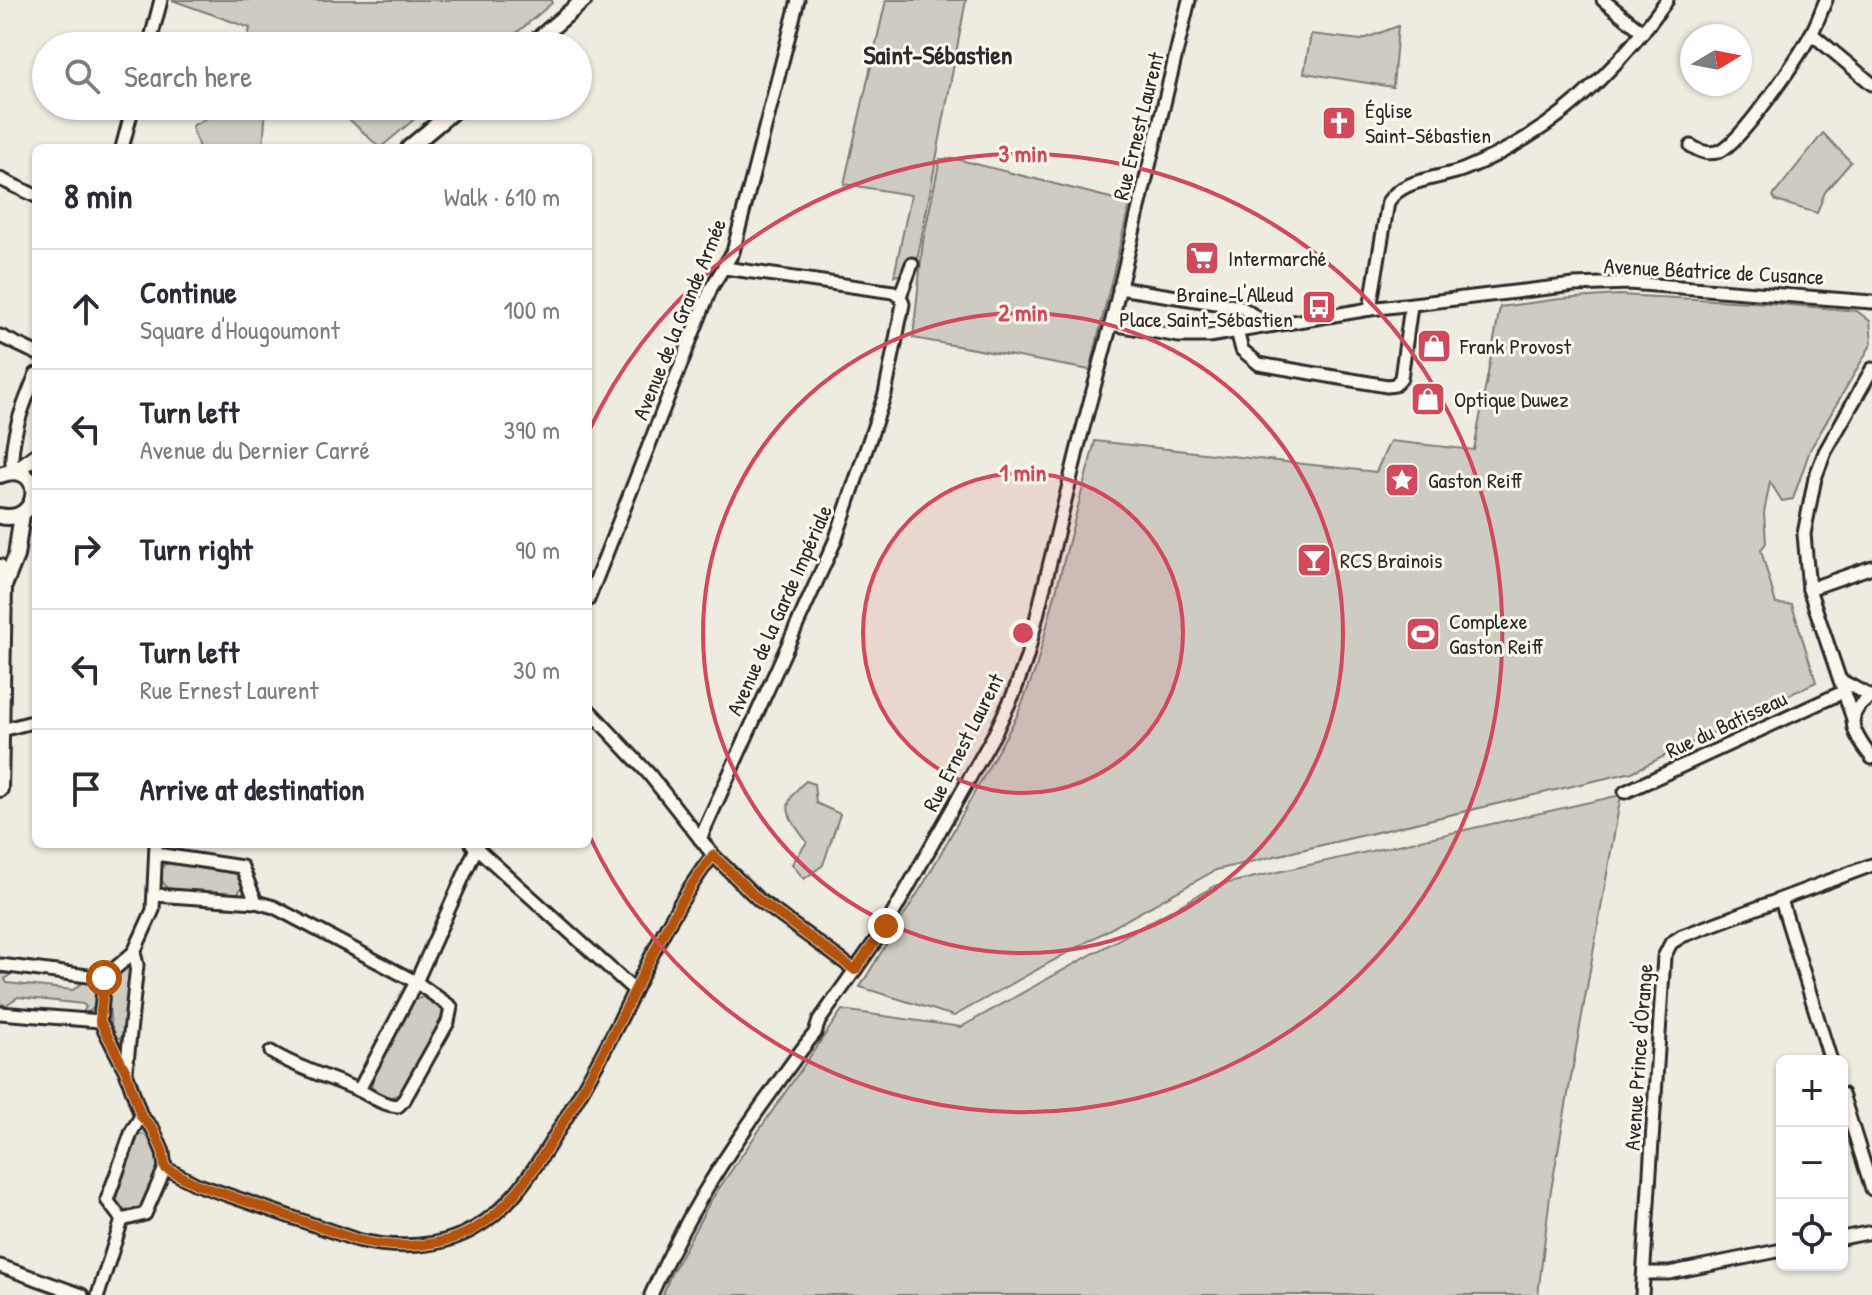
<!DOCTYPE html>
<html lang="en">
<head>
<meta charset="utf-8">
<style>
	body { margin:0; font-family:"Patrick Hand",sans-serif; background:#f7f7f7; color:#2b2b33 }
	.controls { position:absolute; right:24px; bottom:24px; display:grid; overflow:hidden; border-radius:12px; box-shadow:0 2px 6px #0004 }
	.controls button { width:72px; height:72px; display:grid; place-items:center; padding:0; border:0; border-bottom:2px solid #e1e1e2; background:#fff; color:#2b2b33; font:40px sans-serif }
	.compass { position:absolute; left:1680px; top:24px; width:72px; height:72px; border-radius:50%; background:#fff; box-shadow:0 2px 6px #0004; rotate:80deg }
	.stop { position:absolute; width:24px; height:24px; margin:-18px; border:6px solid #b45309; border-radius:50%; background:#fff }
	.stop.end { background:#b45309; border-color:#fff; box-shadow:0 2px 8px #0008 }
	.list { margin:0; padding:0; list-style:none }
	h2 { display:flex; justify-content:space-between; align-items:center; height:104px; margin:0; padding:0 32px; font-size:34px }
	h2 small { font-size:26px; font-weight:400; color:#7c7c81 }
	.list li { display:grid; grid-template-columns:52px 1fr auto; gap:24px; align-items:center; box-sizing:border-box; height:120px; padding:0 32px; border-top:2px solid #e1e1e2 }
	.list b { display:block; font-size:30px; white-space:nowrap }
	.list p { margin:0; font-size:26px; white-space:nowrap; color:#7c7c81 }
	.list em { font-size:26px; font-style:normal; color:#7c7c81 }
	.icon { flex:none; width:44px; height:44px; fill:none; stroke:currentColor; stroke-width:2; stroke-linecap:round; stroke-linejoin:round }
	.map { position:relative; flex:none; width:1872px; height:1295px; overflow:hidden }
	.search { position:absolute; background:#fff; box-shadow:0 2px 6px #0004; left:32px; top:32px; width:560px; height:88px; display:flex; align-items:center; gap:20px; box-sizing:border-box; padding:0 28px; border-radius:44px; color:#7c7c81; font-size:30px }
	.panel { position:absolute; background:#fff; box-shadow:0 2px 6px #0004; left:32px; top:144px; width:560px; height:704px; border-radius:12px }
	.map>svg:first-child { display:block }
	.green { fill:#cecbc2; stroke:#7c7b76; stroke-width:2 }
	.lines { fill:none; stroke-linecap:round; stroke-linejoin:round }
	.minor-casing { stroke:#2b2b2b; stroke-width:17 }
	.tertiary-casing { stroke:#2b2b2b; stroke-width:20 }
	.minor { stroke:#fbf7ec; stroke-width:11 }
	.tertiary { stroke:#fbf7ec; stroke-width:14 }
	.route { stroke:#b45309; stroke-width:10 }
	.ring { fill:none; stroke:#d1495b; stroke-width:4 }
	.labels { text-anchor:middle; stroke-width:6; stroke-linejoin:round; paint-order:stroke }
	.poi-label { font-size:22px; fill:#2b2b2b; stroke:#fbf7ec; text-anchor:start }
	.street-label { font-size:22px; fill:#2b2b2b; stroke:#fbf7ec }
	.quarter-label { font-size:26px; font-weight:bold; fill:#2b2b2b; stroke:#fbf7ec }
	.centre { fill:#d1495b; stroke:#fbf7ec; stroke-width:4 }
	.ring-label { font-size:24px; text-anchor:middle; font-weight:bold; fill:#d1495b; stroke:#fbf7ec; stroke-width:6; stroke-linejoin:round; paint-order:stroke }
</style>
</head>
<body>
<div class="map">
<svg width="1872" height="1295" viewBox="0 0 1872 1295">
	<rect width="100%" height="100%" fill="#eeebe0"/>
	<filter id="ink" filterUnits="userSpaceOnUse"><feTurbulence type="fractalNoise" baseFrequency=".0125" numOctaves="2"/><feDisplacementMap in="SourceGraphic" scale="16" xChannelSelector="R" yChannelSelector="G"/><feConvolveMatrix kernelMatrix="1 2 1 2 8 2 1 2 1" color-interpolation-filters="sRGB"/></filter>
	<g filter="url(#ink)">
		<g class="green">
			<polygon points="172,0 552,0 552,3 501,46 246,46 250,28"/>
			<polygon points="886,0 966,0 915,272 894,276 911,195 844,184"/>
			<polygon points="1398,26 1393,87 1304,73 1311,34 1361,40"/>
			<polygon points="229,106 266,106 263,148 199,148 192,126"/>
			<polygon points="335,106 430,106 380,148"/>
			<polygon points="1823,133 1851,162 1825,192 1817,213 1776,201 1773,196"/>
			<polygon points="940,159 956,159 1130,203 1090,370 913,338 923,241"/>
			<polygon points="1619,295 1769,303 1857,311 1870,321 1872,343 1810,450 1793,499 1782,501 1770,482 1764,513 1766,543 1761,550 1776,604 1792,605 1816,682 1632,772 1216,870 954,1016 860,987 927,878 1017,716 1036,668 1095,441 1376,472 1390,441 1474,450 1500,307 1560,299"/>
			<path d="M806 781 814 784 816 803 840 814 823 865 804 879 792 864 807 842C788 816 777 805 806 781Z"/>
			<polygon points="1621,795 1550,1196 1538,1295 663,1295 670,1276 711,1200 842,1010 961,1027 1215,886"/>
			<polygon points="175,862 233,869 242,878 243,885 238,893 229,895 167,888 158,875 160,866"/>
			<path d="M129 965 132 969 124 1031 123 1037 116 1039C106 1019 105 974 129 965Z"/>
			<path d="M12 973 5 979 7 983 73 990 84 981 93 986 97 992C98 1003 94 1012 82 1014L86 1007 83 1004 18 997 6 1005 0 1004V974Z"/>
			<polygon points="423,997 438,1002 443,1007 443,1017 403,1093 386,1099 372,1088 371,1080 414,1000"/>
			<path d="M143 1134 150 1138 161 1164 141 1209 133 1213 118 1208C111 1188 128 1156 137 1136Z"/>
		</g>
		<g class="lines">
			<g class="minor-casing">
				<g id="minor">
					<polyline points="1603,0 1643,32"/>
					<polyline points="1812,34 1872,84"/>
					<polyline points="149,46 161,0"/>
					<path d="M1691 146C1701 152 1709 155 1720 151 1741 142 1799 57 1811 34 1817 24 1821 11 1826 0"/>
					<polyline points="122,148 133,106"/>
					<polyline points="0,179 36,196"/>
					<polyline points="1119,288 1241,307 1268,325"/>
					<polyline points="900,296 912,264"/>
					<path d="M1370 309 1388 202C1403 178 1441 179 1465 169 1487 160 1507 150 1526 138 1582 104 1629 53 1667 0"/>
					<polyline points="1111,324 1179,336 1209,336 1370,309 1574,285 1629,283 1872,302"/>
					<polyline points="1237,331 1242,350 1259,364 1387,386 1395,385 1401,378 1411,306"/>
					<polyline points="0,336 36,353"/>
					<path d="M12 471C10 436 23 406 36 374"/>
					<polyline points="1809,589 1872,567"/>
					<polyline points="588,600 711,288 733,252 798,0"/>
					<polyline points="1842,681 1872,697"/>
					<path d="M1872 697C1839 714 1856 737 1872 758"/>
					<polyline points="588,709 649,774 713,855 759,900 855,970"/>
					<polyline points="1853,719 1809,589 1804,534 1815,478 1825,452 1872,369"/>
					<polyline points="2,730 36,721"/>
					<polyline points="1625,792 1843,692"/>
					<polyline points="700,839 835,541 885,394 903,304 900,296 893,292 725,268"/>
					<polyline points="472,844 634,990"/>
					<polyline points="156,854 242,867 256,902"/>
					<path d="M155 895 256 902 274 907 416 982 451 1007 448 1022 404 1100 398 1106C382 1105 372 1096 358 1090 329 1077 299 1069 271 1052"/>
					<polyline points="1781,900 1831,1061"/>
					<polyline points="0,965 104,978"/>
					<polyline points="0,1013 100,1021"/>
					<polyline points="126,1072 137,965 134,952 153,910 156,844"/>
					<polyline points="359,1090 416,982 478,844"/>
					<polyline points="1842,1094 1872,1189"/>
					<path d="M165 1168 196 1184 357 1240C396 1249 440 1249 475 1228 508 1209 528 1178 548 1147 574 1106 598 1063 620 1020 648 963 674 905 713 855"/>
					<polyline points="122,1220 145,1214 165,1168 163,1152 153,1129 141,1116 126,1072 100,1021 104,978 134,952"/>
					<polyline points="122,1220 107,1200 132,1131 141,1116"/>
					<polyline points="1842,1238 1872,1232"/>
					<polyline points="0,1266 82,1295"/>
					<polyline points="1644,1273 1669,1273 1782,1250"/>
					<polyline points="98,1295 122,1220"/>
					<path d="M651 1295C683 1222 721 1162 767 1098 783 1076 798 1053 815 1033L819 1021 886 926 995 733 1014 693 1027 657 1079 443 1111 324 1189 0"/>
					<polyline points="1642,1295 1664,957 1671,943 1682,936 1872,865"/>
				</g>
			</g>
			<g class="tertiary-casing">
				<g id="tertiary">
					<polyline points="530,46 584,0"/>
					<polyline points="409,148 459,106"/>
					<polyline points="15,471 36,456"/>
					<path d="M0 475C46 458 43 526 0 516"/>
					<polyline points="0,567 4,586 0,789"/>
					<polyline points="4,586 16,556 22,514"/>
				</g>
			</g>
			<use href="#minor" class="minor"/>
			<use href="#tertiary" class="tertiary"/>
		</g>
	</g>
	<g class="lines" filter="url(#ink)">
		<path class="route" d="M104 978 100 1021 126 1072 141 1116 153 1129 163 1152 165 1168 196 1184 357 1240C396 1249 440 1249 476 1228 508 1209 528 1178 548 1147 574 1106 598 1063 620 1020 648 964 674 905 713 855L759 900 855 970 886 926"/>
	</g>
	<circle cx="1023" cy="633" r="160" fill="#d1495b" fill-opacity=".12"/>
	<g class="ring">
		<circle cx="1023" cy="633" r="160"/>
		<circle cx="1023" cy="633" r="320"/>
		<path d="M589 431A479 479 0 1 1 589 835"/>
	</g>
	<defs>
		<g id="church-square" transform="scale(1.8)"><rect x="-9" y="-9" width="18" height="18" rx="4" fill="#d1495b" stroke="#fbf7ec"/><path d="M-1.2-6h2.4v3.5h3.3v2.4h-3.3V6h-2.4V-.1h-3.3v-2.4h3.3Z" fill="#fff"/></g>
		<g id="supermarket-square" transform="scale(1.8)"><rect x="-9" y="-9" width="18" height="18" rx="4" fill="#d1495b" stroke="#fbf7ec"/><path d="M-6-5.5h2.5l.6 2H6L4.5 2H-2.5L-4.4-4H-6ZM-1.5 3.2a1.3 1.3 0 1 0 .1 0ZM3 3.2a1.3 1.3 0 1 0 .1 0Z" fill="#fff"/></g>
		<g id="bus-square" transform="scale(1.8)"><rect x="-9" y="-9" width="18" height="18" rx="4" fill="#d1495b" stroke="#fbf7ec"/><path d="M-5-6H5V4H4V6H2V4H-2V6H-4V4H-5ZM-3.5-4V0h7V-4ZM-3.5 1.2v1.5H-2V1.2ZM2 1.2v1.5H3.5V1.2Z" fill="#fff"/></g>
		<g id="shop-square" transform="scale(1.8)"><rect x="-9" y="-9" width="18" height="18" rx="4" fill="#d1495b" stroke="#fbf7ec"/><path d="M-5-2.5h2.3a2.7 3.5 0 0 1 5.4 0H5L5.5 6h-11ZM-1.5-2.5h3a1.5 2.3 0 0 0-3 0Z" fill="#fff"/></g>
		<g id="sight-square" transform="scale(1.8)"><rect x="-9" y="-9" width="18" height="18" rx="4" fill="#d1495b" stroke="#fbf7ec"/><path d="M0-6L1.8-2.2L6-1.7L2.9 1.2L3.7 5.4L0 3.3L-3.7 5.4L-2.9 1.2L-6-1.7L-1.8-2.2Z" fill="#fff"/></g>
		<g id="bar-square" transform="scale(1.8)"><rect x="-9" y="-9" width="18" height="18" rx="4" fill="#d1495b" stroke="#fbf7ec"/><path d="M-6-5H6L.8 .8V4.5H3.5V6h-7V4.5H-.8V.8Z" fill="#fff"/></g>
		<g id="stadium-square" transform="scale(1.8)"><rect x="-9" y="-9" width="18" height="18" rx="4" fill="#d1495b" stroke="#fbf7ec"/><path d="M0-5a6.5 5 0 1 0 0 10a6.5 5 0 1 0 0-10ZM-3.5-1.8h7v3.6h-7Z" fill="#fff"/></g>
	</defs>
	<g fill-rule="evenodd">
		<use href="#church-square" x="1339" y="123"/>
		<use href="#supermarket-square" x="1202" y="258"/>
		<use href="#bus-square" x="1319" y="307"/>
		<use href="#shop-square" x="1434" y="346"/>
		<use href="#shop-square" x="1428" y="399"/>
		<use href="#sight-square" x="1402" y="480"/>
		<use href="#bar-square" x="1314" y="560"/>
		<use href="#stadium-square" x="1423" y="634"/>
	</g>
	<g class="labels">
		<g class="poi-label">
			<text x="1365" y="118">Église<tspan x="1365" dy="25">Saint-Sébastien</tspan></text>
			<text x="1228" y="266">Intermarché</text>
			<text x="1293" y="302" text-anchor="end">Braine-l'Alleud<tspan x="1293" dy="25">Place Saint-Sébastien</tspan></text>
			<text x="1460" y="354">Frank Provost</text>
			<text x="1454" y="407">Optique Duwez</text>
			<text x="1428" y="488">Gaston Reiff</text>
			<text x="1340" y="568">RCS Brainois</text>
			<text x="1449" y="629">Complexe<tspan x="1449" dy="25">Gaston Reiff</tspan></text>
		</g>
		<g class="street-label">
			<text transform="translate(1138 126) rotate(-76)" y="8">Rue Ernest Laurent</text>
			<text transform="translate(1714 271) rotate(3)" y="8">Avenue Béatrice de Cusance</text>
			<text transform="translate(679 319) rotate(-68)" y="8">Avenue de la Grande Armée</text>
			<text transform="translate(779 610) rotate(-66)" y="8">Avenue de la Garde Impériale</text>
			<text transform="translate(1726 724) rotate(-25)" y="8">Rue du Batisseau</text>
			<text transform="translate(963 742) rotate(-63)" y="8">Rue Ernest Laurent</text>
			<text transform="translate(1638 1057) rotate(-86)" y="8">Avenue Prince d'Orange</text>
		</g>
		<g class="quarter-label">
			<text x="938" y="64">Saint-Sébastien</text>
		</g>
	</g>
	<circle cx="1023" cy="633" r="12" class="centre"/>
	<g class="ring-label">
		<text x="1023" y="162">3 min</text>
		<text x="1023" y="321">2 min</text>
		<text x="1023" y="481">1 min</text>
	</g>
</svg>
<div class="controls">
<button>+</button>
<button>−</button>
<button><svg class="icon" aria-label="locate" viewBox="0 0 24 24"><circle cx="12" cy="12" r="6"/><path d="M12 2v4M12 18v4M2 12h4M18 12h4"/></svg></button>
</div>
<svg class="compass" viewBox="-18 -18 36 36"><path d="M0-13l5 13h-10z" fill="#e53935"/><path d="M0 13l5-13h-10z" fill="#7c7c81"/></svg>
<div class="stop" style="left:104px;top:978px"></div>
<div class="stop end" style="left:886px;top:926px"></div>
<div class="search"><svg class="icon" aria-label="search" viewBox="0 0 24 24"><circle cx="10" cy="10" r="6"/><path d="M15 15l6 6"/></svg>Search here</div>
<section class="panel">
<h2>8 min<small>Walk · 610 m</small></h2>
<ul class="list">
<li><svg class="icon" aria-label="ahead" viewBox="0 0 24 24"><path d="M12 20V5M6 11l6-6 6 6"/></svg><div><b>Continue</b><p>Square d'Hougoumont</p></div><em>100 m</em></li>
<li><svg class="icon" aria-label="left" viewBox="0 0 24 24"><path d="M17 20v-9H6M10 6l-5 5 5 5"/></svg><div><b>Turn left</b><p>Avenue du Dernier Carré</p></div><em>390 m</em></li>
<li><svg class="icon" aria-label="right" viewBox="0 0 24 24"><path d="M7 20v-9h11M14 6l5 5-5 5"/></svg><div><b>Turn right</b></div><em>90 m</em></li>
<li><svg class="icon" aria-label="left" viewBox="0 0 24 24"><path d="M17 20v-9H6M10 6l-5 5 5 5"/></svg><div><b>Turn left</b><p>Rue Ernest Laurent</p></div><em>30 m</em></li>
<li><svg class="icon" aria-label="arrive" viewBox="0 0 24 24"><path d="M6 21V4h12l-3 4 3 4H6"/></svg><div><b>Arrive at destination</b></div></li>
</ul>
</section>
</div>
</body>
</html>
